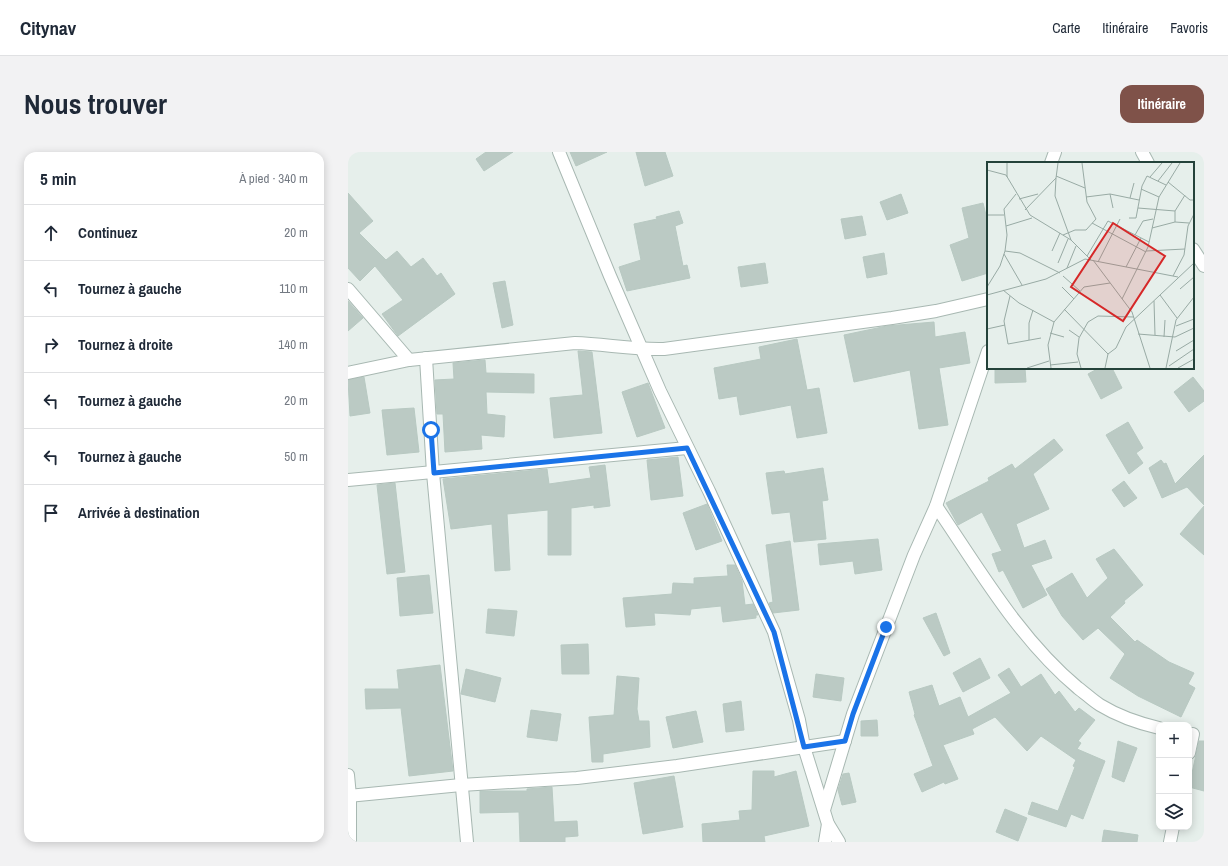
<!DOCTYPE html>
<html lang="fr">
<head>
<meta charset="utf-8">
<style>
	body { margin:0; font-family:"Archivo Narrow",sans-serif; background:#f2f2f3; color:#1f2937 }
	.controls { position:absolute; right:12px; bottom:12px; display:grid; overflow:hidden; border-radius:8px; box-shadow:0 2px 10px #0003 }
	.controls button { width:36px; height:36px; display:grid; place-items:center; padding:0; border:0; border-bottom:1px solid #e0e1e3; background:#fff; color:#1f2937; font:20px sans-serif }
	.stop { position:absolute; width:12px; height:12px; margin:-9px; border:3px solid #1a73e8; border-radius:50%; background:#fff }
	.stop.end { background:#1a73e8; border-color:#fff; box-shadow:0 1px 4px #0008 }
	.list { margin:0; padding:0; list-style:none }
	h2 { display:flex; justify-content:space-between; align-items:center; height:52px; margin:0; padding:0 16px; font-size:17px }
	h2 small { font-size:13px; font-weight:400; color:#747a83 }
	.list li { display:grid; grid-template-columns:26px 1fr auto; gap:12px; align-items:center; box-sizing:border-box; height:56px; padding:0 16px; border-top:1px solid #e0e1e3 }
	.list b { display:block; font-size:15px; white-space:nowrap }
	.list em { font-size:13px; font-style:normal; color:#747a83 }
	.icon { flex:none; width:22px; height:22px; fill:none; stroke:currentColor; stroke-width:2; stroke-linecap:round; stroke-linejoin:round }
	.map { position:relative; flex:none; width:856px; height:690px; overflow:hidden; border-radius:12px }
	header { display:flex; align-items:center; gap:24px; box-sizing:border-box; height:56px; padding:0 20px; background:#fff; border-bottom:1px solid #e0e1e3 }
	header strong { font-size:19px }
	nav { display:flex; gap:22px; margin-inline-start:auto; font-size:14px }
	.intro { display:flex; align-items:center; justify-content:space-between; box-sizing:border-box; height:96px; padding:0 24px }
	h1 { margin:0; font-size:28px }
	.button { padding:10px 18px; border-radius:12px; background:#7f5249; color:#fff; font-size:14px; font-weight:700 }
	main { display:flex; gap:24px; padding:0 24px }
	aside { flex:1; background:#fff; border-radius:12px; box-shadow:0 2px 10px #0003 }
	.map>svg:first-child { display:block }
	.building { fill:#bbcac4; stroke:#b8c9c2 }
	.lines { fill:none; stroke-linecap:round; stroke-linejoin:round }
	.minor-casing { stroke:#a8b8b2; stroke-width:14 }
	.minor { stroke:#fff; stroke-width:12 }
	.route { stroke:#1a73e8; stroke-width:5 }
	.inset-road { fill:none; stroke:#98aaa4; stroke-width:1 }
	.view { fill:#d62828; fill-opacity:0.15; stroke:#d62828; stroke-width:2 }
	.inset-edge { fill:none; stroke:#24423a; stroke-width:2 }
</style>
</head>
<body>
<header>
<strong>Citynav</strong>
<nav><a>Carte</a><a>Itinéraire</a><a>Favoris</a></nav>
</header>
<div class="intro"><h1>Nous trouver</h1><a class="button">Itinéraire</a></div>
<main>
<aside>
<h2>5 min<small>À pied · 340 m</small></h2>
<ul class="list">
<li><svg class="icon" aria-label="ahead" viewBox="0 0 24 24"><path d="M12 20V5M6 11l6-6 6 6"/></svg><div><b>Continuez</b></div><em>20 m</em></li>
<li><svg class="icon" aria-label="left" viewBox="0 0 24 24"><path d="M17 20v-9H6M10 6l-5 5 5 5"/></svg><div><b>Tournez à gauche</b></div><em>110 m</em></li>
<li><svg class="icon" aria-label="right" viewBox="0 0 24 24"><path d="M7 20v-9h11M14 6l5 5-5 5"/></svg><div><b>Tournez à droite</b></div><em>140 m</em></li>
<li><svg class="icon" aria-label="left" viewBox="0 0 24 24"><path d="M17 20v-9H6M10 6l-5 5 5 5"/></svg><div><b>Tournez à gauche</b></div><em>20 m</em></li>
<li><svg class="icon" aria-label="left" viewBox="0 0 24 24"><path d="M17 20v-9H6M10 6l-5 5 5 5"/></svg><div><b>Tournez à gauche</b></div><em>50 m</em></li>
<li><svg class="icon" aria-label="arrive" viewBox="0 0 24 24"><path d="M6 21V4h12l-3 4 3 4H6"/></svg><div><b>Arrivée à destination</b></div></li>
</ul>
</aside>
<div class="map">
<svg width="856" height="690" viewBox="0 0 856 690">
	<rect width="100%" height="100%" fill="#e6efeb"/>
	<g class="building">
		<polygon points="138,0 165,0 136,19 128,7"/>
		<polygon points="222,0 259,0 228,14"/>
		<polygon points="288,0 317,0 325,24 297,34"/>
		<polygon points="0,41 25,69 11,81 38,108 49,99 63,115 75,106 89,124 93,121 107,142 50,184 34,162 55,148 27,114 12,129 0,116"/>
		<polygon points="553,42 560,61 539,68 532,50"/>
		<polygon points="635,51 640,71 640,121 614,129 602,93 621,86 614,56"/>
		<polygon points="331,59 335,71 327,74 335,114 339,113 342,126 279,139 271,115 293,108 286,72 309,67 308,65"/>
		<polygon points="514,64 518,83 497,87 493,67"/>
		<polygon points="536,101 539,122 519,126 515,105"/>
		<polygon points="417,111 420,131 393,135 390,115"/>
		<polygon points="157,129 165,173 154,176 145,131"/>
		<polygon points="0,149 15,166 0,179"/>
		<polygon points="586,170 587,185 617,180 622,211 591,216 600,273 571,277 562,218 506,230 496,183 539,174"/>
		<polygon points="449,187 459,238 471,236 479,281 449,286 443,253 392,263 389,244 371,247 366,216 413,207 411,195"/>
		<polygon points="230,199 244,200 254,281 206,286 202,246 235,243"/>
		<polygon points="137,208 138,221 186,222 186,241 138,240 139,262 157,264 156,285 133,283 134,297 97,300 95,262 89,262 87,228 106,227 105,211"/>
		<polygon points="647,216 677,216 678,230 647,231"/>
		<polygon points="751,216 764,216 774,236 753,247 740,222"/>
		<polygon points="16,225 22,261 2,264 0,228"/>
		<polygon points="845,225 856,239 856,249 841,260 826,240"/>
		<polygon points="300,231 317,276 289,285 274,240"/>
		<polygon points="66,256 71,300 39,303 34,258"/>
		<polygon points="780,270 795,296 788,301 795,311 781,322 758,283"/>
		<polygon points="706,287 715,298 685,322 701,357 668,372 676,396 697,388 704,406 683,413 699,443 675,456 655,418 651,420 644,402 654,399 634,360 610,373 598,351 641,329 640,326 664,312 667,317"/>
		<polygon points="856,303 856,353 839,335 814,346 801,316 813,308 816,312 818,311 827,332"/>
		<polygon points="330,305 335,344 303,348 299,308"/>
		<polygon points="257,313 262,354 246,356 246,353 223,356 223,403 200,403 200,358 159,362 162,418 147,419 144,372 103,377 95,327 199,317 201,332 243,326 241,315"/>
		<polygon points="475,316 480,348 474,349 478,387 446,390 442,360 424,362 418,321 436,319 437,322"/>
		<polygon points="776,329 789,346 776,355 764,338"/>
		<polygon points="47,331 57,420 39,422 29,333"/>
		<polygon points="359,352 374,389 348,398 335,361"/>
		<polygon points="856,354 856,403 832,382"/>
		<polygon points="530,387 534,418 507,422 505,409 472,413 470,392"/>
		<polygon points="442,389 451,458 425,461 421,451 425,450 418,393"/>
		<polygon points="766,397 795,433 776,449 777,451 762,465 787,490 789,488 821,510 846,521 840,532 847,536 833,565 790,544 762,526 777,502 750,476 735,488 714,464 698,437 724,421 739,446 760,426 748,407"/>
		<polygon points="379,413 387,413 394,429 397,453 405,452 410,463 408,463 408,466 375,470 373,454 343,457 342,463 306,461 307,473 278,475 275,446 324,442 325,431 346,432 346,426 380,424"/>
		<polygon points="81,423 85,461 52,464 49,426"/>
		<polygon points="140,457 169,459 166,484 138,481"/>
		<polygon points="588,461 602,501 596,504 575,466"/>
		<polygon points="240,492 241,522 214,522 213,493"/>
		<polygon points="632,506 642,526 615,540 605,521"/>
		<polygon points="92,513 105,619 61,624 53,556 18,557 17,537 51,537 49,518"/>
		<polygon points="661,516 673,535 693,522 707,543 711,539 727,560 731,556 747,568 730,589 733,591 729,597 757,609 735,667 723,662 718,675 680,662 684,650 710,659 727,615 725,614 728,608 693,584 679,599 647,565 624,577 626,582 595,593 610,627 597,632 596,630 574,640 566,622 585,614 566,563 567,562 561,540 584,533 591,554 612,545 620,565 663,541 650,523"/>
		<polygon points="118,517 153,526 147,550 113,542"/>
		<polygon points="468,522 496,526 493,549 465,545"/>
		<polygon points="269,524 291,526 289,557 291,569 301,569 302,595 255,602 255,610 244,610 241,565 266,563"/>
		<polygon points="393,549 396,578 378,580 375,552"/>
		<polygon points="183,558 213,562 209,589 179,585"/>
		<polygon points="348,559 355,590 325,596 318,565"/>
		<polygon points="529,568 530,584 513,584 513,569"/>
		<polygon points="770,589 789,596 776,630 764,625"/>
		<polygon points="851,589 856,589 856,639 841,635"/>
		<polygon points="405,619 426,619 426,625 448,619 461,674 416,684 417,690 355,690 354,672 392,668 391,659 404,658"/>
		<polygon points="501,621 508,650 494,653 490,638 495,622"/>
		<polygon points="326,624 335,675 295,682 286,631"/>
		<polygon points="204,635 206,670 229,669 230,684 217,685 217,690 172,690 171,660 132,661 132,639 179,639 179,637"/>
		<polygon points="657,657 679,666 670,689 648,680"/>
		<polygon points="756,678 790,683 789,690 754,690"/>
	</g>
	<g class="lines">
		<g class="minor-casing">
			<g id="minor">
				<polyline points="211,0 262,124 312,239 361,339 426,480 451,568 456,595 480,672 491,690"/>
				<polyline points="794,0 800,11"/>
				<polyline points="703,11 707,0"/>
				<polyline points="845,97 856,114"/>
				<polyline points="0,137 61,208"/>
				<polyline points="78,206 85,321 119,690"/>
				<path d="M0 221 61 208 227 191C257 192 286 198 316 197L544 166 588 159 640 147"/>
				<polyline points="0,328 339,296"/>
				<path d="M588 354C631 417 671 487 730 536 737 541 744 548 752 553 770 564 790 571 811 576"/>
				<polyline points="841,601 845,582"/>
				<polyline points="0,623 2,644 2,690"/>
				<polyline points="0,644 113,633 229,626 329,614 497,589"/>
				<polyline points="476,658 505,562 566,403 588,354 640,199"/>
				<polyline points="477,690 480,672"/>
				<polyline points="822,690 825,675"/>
			</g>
		</g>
		<use href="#minor" class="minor"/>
	</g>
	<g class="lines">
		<polyline class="route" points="83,278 86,321 339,296 426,480 456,595 497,589 505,562 538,475"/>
	</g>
	<g transform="translate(639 10)">
		<rect width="207" height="207" fill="#e6efeb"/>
		<path class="inset-road" d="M20 1V15M0 8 19 13 43 53 84 78 104 98M69 14 98 26M163 15 175 1M69 16 68 34 84 78M171 19 185 1M181 20 203 38H207M154 27 172 35M123 32 126 46M99 35 123 32 152 38M143 36 147 21M32 37 51 32M151 46 188 49M38 48 69 16 71 1M0 53H17M142 56H149L155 24 160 14 179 23M188 60V49L198 33M105 61 159 90M19 64 45 56M165 66 188 60 202 61M76 73 88 68H99L109 57 100 40 95 1M148 73 156 59 166 57M18 89 20 73 17 47 29 32M65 89 73 71M159 89 198 87M17 92 35 123M100 94 121 59 162 80M106 98 145 150 163 206M111 100 133 57M71 101 81 77M139 105 154 76M80 106 89 84M76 114 93 129M186 114 197 93 201 64 207 52M0 125 13 104 18 89 33 91 73 111M75 125 87 137M193 127 207 115M16 128 32 141 67 160M0 133 59 117 98 97 191 115M173 133 190 156M23 134 17 159 21 182 54 176M135 137 161 85 172 35 193 1M167 139 168 173M77 147 121 192 129 186 139 165 207 101M189 164 207 157M0 167 18 163M82 168 92 175M63 171 77 175M151 172 188 175 207 166M177 175 178 158M42 178V161L46 148M189 189 207 178M63 203 91 200M182 204 207 187M40 206 62 199M64 206 61 183 67 160 97 125 123 121M94 206 90 192 92 176 101 160 111 154 147 155M118 206 121 192M179 206 189 158 207 135M191 206 207 197"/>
		<path class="view" d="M126 61 178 94 136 159 84 125Z"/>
		<rect width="207" height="207" class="inset-edge"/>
	</g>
</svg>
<div class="controls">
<button>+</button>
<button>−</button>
<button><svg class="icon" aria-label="layers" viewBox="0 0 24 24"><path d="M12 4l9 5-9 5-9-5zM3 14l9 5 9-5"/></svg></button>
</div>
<div class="stop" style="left:83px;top:278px"></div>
<div class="stop end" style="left:538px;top:475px"></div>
</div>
</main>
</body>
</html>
